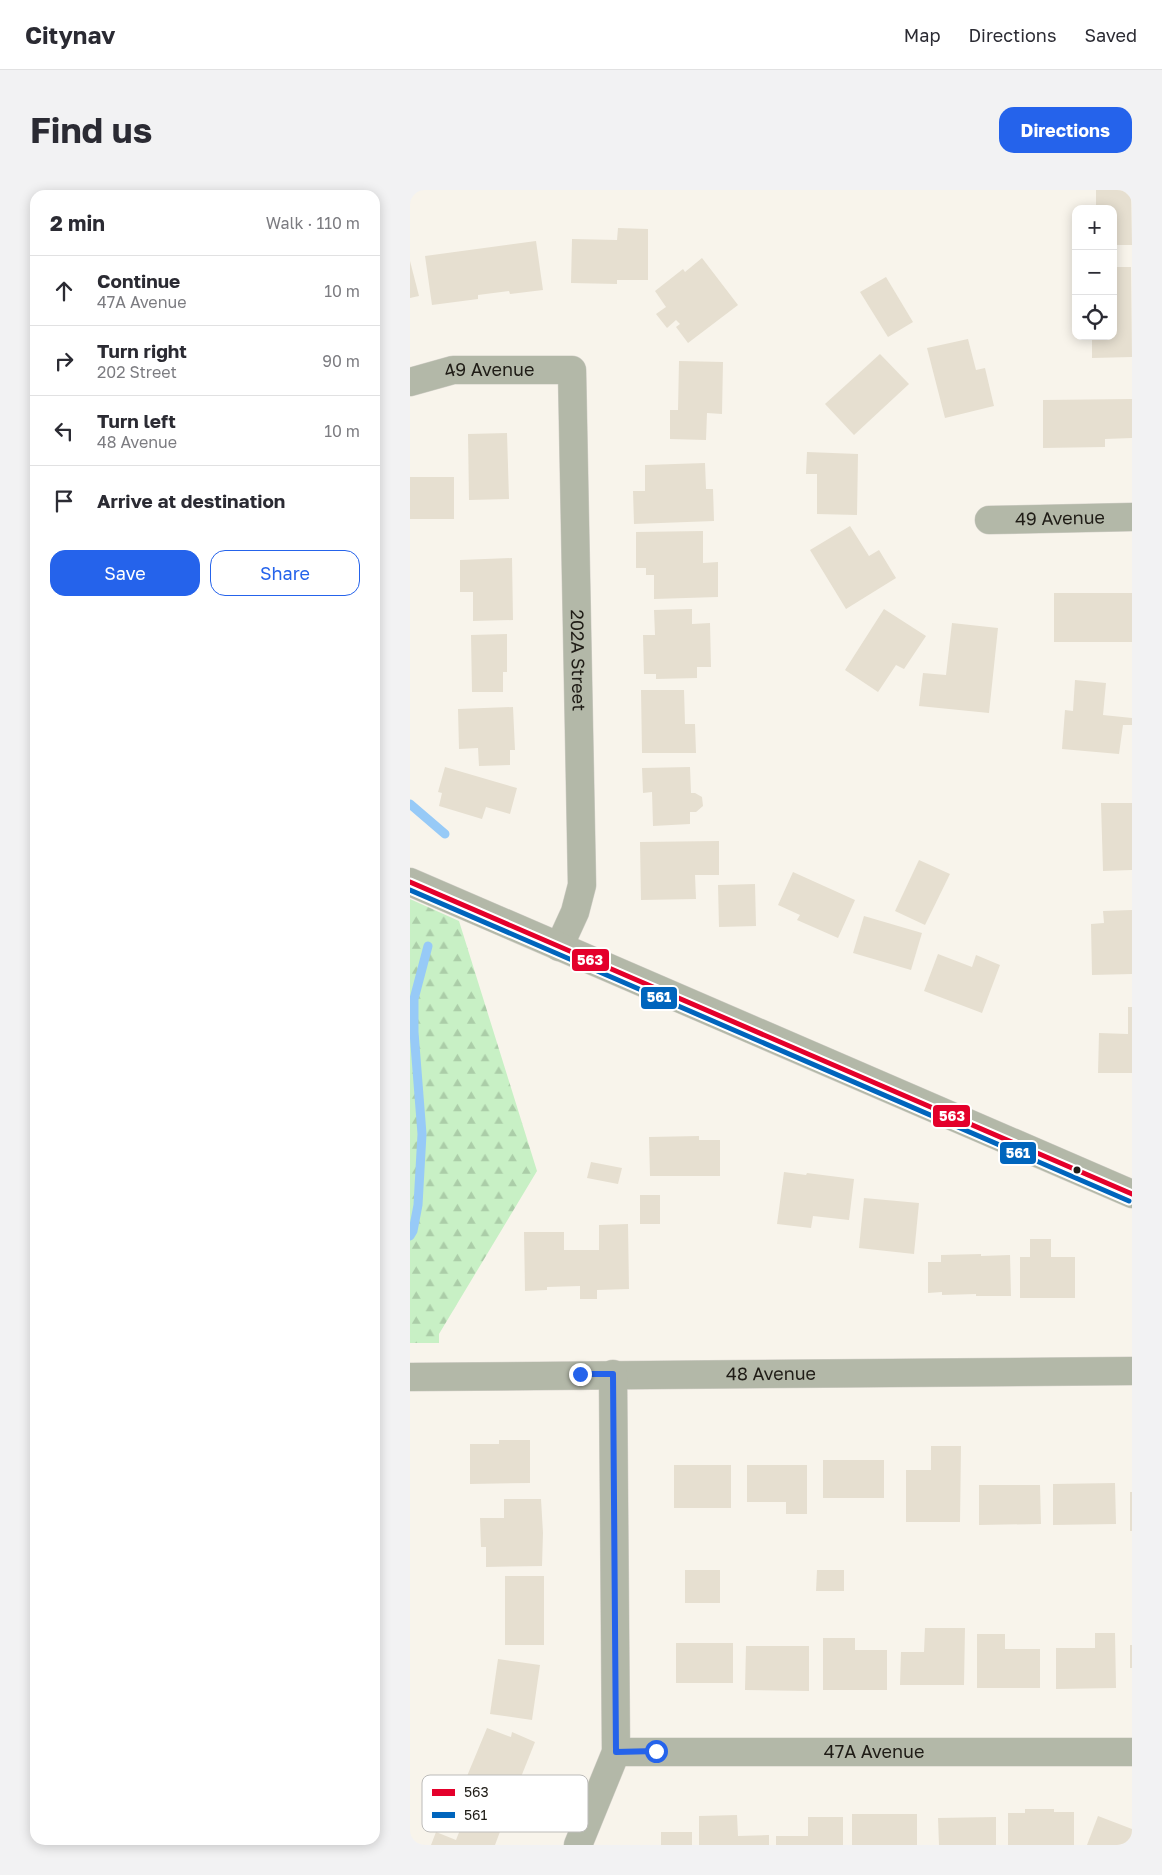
<!DOCTYPE html>
<html lang="en">
<head>
<meta charset="utf-8">
<style>
	body { margin:0; font-family:"Golos Text",sans-serif; background:#f2f2f3; color:#2b2b33 }
	.controls { position:absolute; right:15px; top:15px; display:grid; overflow:hidden; border-radius:10px; box-shadow:0 2px 12px #0003 }
	.controls button { width:45px; height:45px; display:grid; place-items:center; padding:0; border:0; border-bottom:1px solid #e1e1e2; background:#fff; color:#2b2b33; font:25px sans-serif }
	.stop { position:absolute; width:15px; height:15px; margin:-11px; border:4px solid #2563eb; border-radius:50%; background:#fff }
	.stop.end { background:#2563eb; border-color:#fff; box-shadow:0 1px 5px #0008 }
	.list { margin:0; padding:0; list-style:none }
	h2 { display:flex; justify-content:space-between; align-items:center; height:65px; margin:0; padding:0 20px; font-size:21px }
	h2 small { font-size:16px; font-weight:400; color:#7c7c81 }
	.list li { display:grid; grid-template-columns:32px 1fr auto; gap:15px; align-items:center; box-sizing:border-box; height:70px; padding:0 20px; border-top:1px solid #e1e1e2 }
	.list b { display:block; font-size:19px; white-space:nowrap }
	.list p { margin:0; font-size:16px; white-space:nowrap; color:#7c7c81 }
	.list em { font-size:16px; font-style:normal; color:#7c7c81 }
	.actions { display:flex; gap:10px; padding:15px 20px }
	.actions a { flex:1; padding:11px 0; border:1px solid #2563eb; border-radius:15px; text-align:center; font-size:18px; color:#2563eb }
	.actions .main { background:#2563eb; color:#fff }
	.icon { flex:none; width:28px; height:28px; fill:none; stroke:currentColor; stroke-width:2; stroke-linecap:round; stroke-linejoin:round }
	.map { position:relative; flex:none; width:722px; height:1655px; overflow:hidden; border-radius:15px }
	header { display:flex; align-items:center; gap:30px; box-sizing:border-box; height:70px; padding:0 25px; background:#fff; border-bottom:1px solid #e1e1e2 }
	header strong { font-size:24px }
	nav { display:flex; gap:28px; margin-inline-start:auto; font-size:18px }
	.intro { display:flex; align-items:center; justify-content:space-between; box-sizing:border-box; height:120px; padding:0 30px }
	h1 { margin:0; font-size:35px }
	.button { padding:12px 22px; border-radius:15px; background:#2563eb; color:#fff; font-size:18px; font-weight:700 }
	main { display:flex; gap:30px; padding:0 30px }
	aside { flex:1; background:#fff; border-radius:15px; box-shadow:0 2px 12px #0003 }
	.map>svg:first-child { display:block }
	.forest { fill:url(#forest-firs) }
	.lines { fill:none; stroke-linecap:round; stroke-linejoin:round }
	.stream { stroke:#97caf7; stroke-width:9 }
	.building { fill:#e6dfd0 }
	.minor-casing { stroke:#d4d1ca; stroke-width:29 }
	.minor { stroke:#b3b8a8; stroke-width:28 }
	.bus-1-casing { stroke:#fff; stroke-width:9 }
	.bus-2-casing { stroke:#fff; stroke-width:9 }
	.bus-1 { stroke:#e4002b; stroke-width:5 }
	.bus-2 { stroke:#0065bd; stroke-width:5 }
	.route { stroke:#2563eb; stroke-width:6 }
	.bus-dot { fill:#1f1c16; stroke:#fff; stroke-width:2 }
	.labels { text-anchor:middle; stroke-width:4; stroke-linejoin:round; paint-order:stroke }
	.street-label { font-size:18px; fill:#1f1c16; stroke:#fff }
	.key { fill:#fff; stroke:#bcbbb9; stroke-width:1 }
	.key-label { font-size:14px; fill:#1f1c16 }
	.line-badge { stroke:#fff; stroke-width:2 }
	.badge-label { font-size:14px; text-anchor:middle; font-weight:bold; fill:#fff }
</style>
</head>
<body>
<header>
<strong>Citynav</strong>
<nav><a>Map</a><a>Directions</a><a>Saved</a></nav>
</header>
<div class="intro"><h1>Find us</h1><a class="button">Directions</a></div>
<main>
<aside>
<h2>2 min<small>Walk · 110 m</small></h2>
<ul class="list">
<li><svg class="icon" aria-label="ahead" viewBox="0 0 24 24"><path d="M12 20V5M6 11l6-6 6 6"/></svg><div><b>Continue</b><p>47A Avenue</p></div><em>10 m</em></li>
<li><svg class="icon" aria-label="right" viewBox="0 0 24 24"><path d="M7 20v-9h11M14 6l5 5-5 5"/></svg><div><b>Turn right</b><p>202 Street</p></div><em>90 m</em></li>
<li><svg class="icon" aria-label="left" viewBox="0 0 24 24"><path d="M17 20v-9H6M10 6l-5 5 5 5"/></svg><div><b>Turn left</b><p>48 Avenue</p></div><em>10 m</em></li>
<li><svg class="icon" aria-label="arrive" viewBox="0 0 24 24"><path d="M6 21V4h12l-3 4 3 4H6"/></svg><div><b>Arrive at destination</b></div></li>
</ul>
<div class="actions"><a class="main">Save</a><a>Share</a></div>
</aside>
<div class="map">
<svg width="722" height="1655" viewBox="0 0 722 1655">
	<defs>
		<pattern id="forest-firs" width="22" height="20" patternUnits="userSpaceOnUse" patternTransform="scale(1.25)"><rect width="22" height="20" fill="#c8f0c5"/><path d="M5 1l3.5 6h-7zM16 11l3.5 6h-7z" fill="#abcda8"/></pattern>
	</defs>
	<rect width="100%" height="100%" fill="#f8f4eb"/>
	<polygon class="forest" points="0,709 49,731 127,981 29,1144 29,1153 0,1153"/>
	<g class="lines">
		<g class="stream">
			<polyline points="0,614 35,644"/>
			<polyline points="0,1046 3,1041 8,1015 12,944 4,842 4,809 18,756"/>
		</g>
	</g>
	<g class="building">
		<polygon points="686,0 721,0 722,55 703,55 703,19 686,19"/>
		<polygon points="208,38 238,39 238,90 207,90 207,94 161,93 162,49 207,50"/>
		<polygon points="126,51 133,100 100,104 99,101 68,105 68,109 22,115 15,66"/>
		<polygon points="292,68 328,115 278,153 266,137 270,134 266,130 257,138 246,124 256,117 245,101 273,79 275,82"/>
		<polygon points="0,71 9,106 0,108"/>
		<polygon points="703,77 721,77 722,167 682,168 682,146 703,146"/>
		<polygon points="476,87 503,132 478,147 450,102"/>
		<polygon points="558,149 566,180 575,178 584,216 535,228 517,158"/>
		<polygon points="470,164 499,194 444,245 415,214"/>
		<polygon points="269,171 313,172 312,224 297,223 296,250 260,249 260,220 268,220"/>
		<polygon points="722,209 722,248 695,249 695,257 633,258 633,210"/>
		<polygon points="97,243 99,309 59,310 58,244"/>
		<polygon points="397,262 448,264 447,325 407,324 407,284 396,284"/>
		<polygon points="295,273 296,299 303,299 304,331 224,334 223,301 235,301 235,275"/>
		<rect x="0" y="287" width="44" height="42"/>
		<polygon points="440,336 459,366 469,360 486,388 436,419 400,360"/>
		<polygon points="293,341 293,373 308,372 308,407 244,409 244,385 236,385 236,378 226,378 226,342"/>
		<polygon points="102,368 103,430 63,431 63,402 50,402 50,370"/>
		<rect x="644" y="403" width="78" height="49"/>
		<polygon points="282,419 282,434 300,433 301,477 287,477 287,488 246,489 246,484 234,484 233,445 245,445 244,420"/>
		<polygon points="474,419 516,446 494,479 486,475 468,502 435,480"/>
		<polygon points="542,433 588,438 579,523 509,516 513,483 536,485"/>
		<polygon points="97,444 97,482 93,482 93,502 62,502 61,445"/>
		<polygon points="665,490 696,493 693,525 722,528 722,535 713,535 709,564 652,559 655,520 663,521"/>
		<polygon points="231,500 274,500 275,534 285,534 286,563 232,563"/>
		<polygon points="103,517 105,560 100,560 100,575 69,576 68,558 49,559 48,519"/>
		<polygon points="35,577 107,598 100,624 76,617 72,629 29,616 32,603 28,602"/>
		<polygon points="280,577 281,603 285,603 292,607 293,616 286,622 280,622 280,634 243,636 242,602 233,603 232,578"/>
		<polygon points="691,613 722,613 722,680 693,681"/>
		<polygon points="309,651 309,685 285,685 286,709 231,710 230,652"/>
		<polygon points="509,670 540,684 515,735 485,721"/>
		<polygon points="383,682 445,710 428,748 387,730 390,725 368,715"/>
		<polygon points="345,694 346,736 309,737 308,695"/>
		<polygon points="722,720 722,784 682,785 681,734 694,733 693,721"/>
		<polygon points="454,726 512,743 501,780 443,763"/>
		<polygon points="528,764 562,777 566,765 590,775 572,823 514,801"/>
		<polygon points="718,817 722,817 722,883 688,883 689,843 718,844"/>
		<polygon points="289,946 289,950 310,950 310,986 240,986 239,947"/>
		<polygon points="181,972 212,978 208,994 177,988"/>
		<polygon points="374,982 396,985 397,983 444,989 439,1030 403,1026 401,1038 367,1034"/>
		<rect x="230" y="1005" width="20" height="29"/>
		<polygon points="454,1008 509,1013 504,1064 449,1058"/>
		<polygon points="218,1034 219,1099 187,1100 187,1109 170,1109 170,1096 137,1097 137,1100 115,1101 114,1042 154,1042 154,1060 189,1060 189,1035"/>
		<polygon points="620,1049 641,1049 641,1067 665,1067 665,1108 610,1108 610,1067 620,1067"/>
		<polygon points="571,1064 571,1066 600,1065 601,1106 566,1106 566,1104 532,1105 532,1102 518,1103 518,1072 531,1072 531,1065"/>
		<polygon points="89,1250 120,1250 120,1293 60,1294 60,1254 89,1254"/>
		<polygon points="521,1256 551,1256 550,1332 496,1332 496,1280 521,1280"/>
		<rect x="413" y="1270" width="61" height="38"/>
		<rect x="264" y="1275" width="57" height="43"/>
		<polygon points="337,1275 397,1275 397,1324 376,1324 376,1312 337,1312"/>
		<polygon points="705,1293 706,1334 643,1335 643,1294"/>
		<polygon points="569,1295 630,1295 631,1334 569,1335"/>
		<rect x="720" y="1302" width="2" height="39"/>
		<polygon points="94,1309 131,1309 133,1343 132,1376 76,1377 76,1357 71,1357 70,1328 94,1328"/>
		<rect x="275" y="1380" width="35" height="33"/>
		<polygon points="407,1380 434,1380 434,1401 406,1401"/>
		<rect x="95" y="1386" width="39" height="69"/>
		<polygon points="515,1438 555,1438 554,1495 490,1495 491,1462 514,1462"/>
		<polygon points="685,1443 705,1443 706,1498 646,1499 646,1458 685,1458"/>
		<polygon points="567,1444 595,1444 595,1459 630,1459 630,1498 567,1498"/>
		<polygon points="413,1448 445,1448 445,1460 477,1460 477,1500 413,1500"/>
		<rect x="266" y="1453" width="57" height="40"/>
		<rect x="720" y="1455" width="2" height="23"/>
		<polygon points="336,1456 399,1456 399,1501 335,1500"/>
		<polygon points="88,1469 130,1475 122,1530 80,1524"/>
		<polygon points="77,1538 101,1547 102,1542 125,1552 109,1592 114,1594 102,1624 50,1603"/>
		<polygon points="59,1617 94,1631 85,1655 21,1655 26,1642 46,1650"/>
		<polygon points="615,1619 644,1619 644,1622 664,1622 664,1655 598,1655 598,1623 615,1623"/>
		<rect x="442" y="1624" width="65" height="31"/>
		<polygon points="327,1625 328,1646 359,1645 359,1655 289,1655 289,1626"/>
		<polygon points="688,1626 722,1639 722,1655 677,1655"/>
		<polygon points="398,1627 433,1627 433,1655 366,1655 366,1646 398,1646"/>
		<polygon points="586,1627 586,1655 529,1655 528,1628"/>
		<rect x="251" y="1642" width="31" height="13"/>
	</g>
	<g class="lines">
		<g class="minor-casing">
			<g id="minor">
				<path id="s1" d="M0 192 43 180H162L172 695 165 722 149 757"/>
				<path id="s2" d="M579 330 722 327"/>
				<polyline points="0,692 722,1004"/>
				<path id="s3" d="M0 1187 722 1181"/>
				<path id="s4" d="M206 1562H722"/>
				<polyline points="168,1655 206,1562 203,1184"/>
			</g>
		</g>
		<use href="#minor" class="minor"/>
		<g class="bus-1-casing">
			<polyline id="bus-1" points="0,692 722,1004"/>
		</g>
		<g class="bus-2-casing">
			<polyline id="bus-2" points="0,700 719,1011"/>
		</g>
		<use href="#bus-1" class="bus-1"/>
		<use href="#bus-2" class="bus-2"/>
	</g>
	<g class="lines">
		<polyline class="route" points="170,1184 203,1184 206,1562 246,1561"/>
	</g>
	<circle class="bus-dot" cx="667" cy="980" r="4.5"/>
	<g class="labels">
		<g class="street-label">
			<text dy="6" stroke="none"><textPath href="#s1" startOffset="81">49 Avenue</textPath></text>
			<text dy="6" stroke="none"><textPath href="#s2" startOffset="71">49 Avenue</textPath></text>
			<text dy="6" stroke="none"><textPath href="#s1" startOffset="454">202A Street</textPath></text>
			<text dy="6" stroke="none"><textPath href="#s3" startOffset="361">48 Avenue</textPath></text>
			<text dy="6" stroke="none"><textPath href="#s4" startOffset="258">47A Avenue</textPath></text>
		</g>
	</g>
	<rect x="12" y="1585" width="166" height="57" rx="8" class="key"/>
	<rect x="22" y="1599" width="23" height="7" fill="#e4002b"/>
	<rect x="22" y="1622" width="23" height="6" fill="#0065bd"/>
	<g class="key-label">
		<text x="54" y="1607">563</text>
		<text x="54" y="1630">561</text>
	</g>
	<g class="line-badge">
		<rect x="161" y="758" width="39" height="24" rx="5" fill="#e4002b"/>
		<rect x="230" y="796" width="38" height="24" rx="5" fill="#0065bd"/>
		<rect x="522" y="914" width="39" height="24" rx="5" fill="#e4002b"/>
		<rect x="589" y="951" width="38" height="24" rx="5" fill="#0065bd"/>
	</g>
	<g class="badge-label">
		<text x="180" y="775">563</text>
		<text x="249" y="812">561</text>
		<text x="542" y="931">563</text>
		<text x="608" y="968">561</text>
	</g>
</svg>
<div class="controls">
<button>+</button>
<button>−</button>
<button><svg class="icon" aria-label="locate" viewBox="0 0 24 24"><circle cx="12" cy="12" r="6"/><path d="M12 2v4M12 18v4M2 12h4M18 12h4"/></svg></button>
</div>
<div class="stop" style="left:246px;top:1561px"></div>
<div class="stop end" style="left:170px;top:1184px"></div>
</div>
</main>
</body>
</html>
